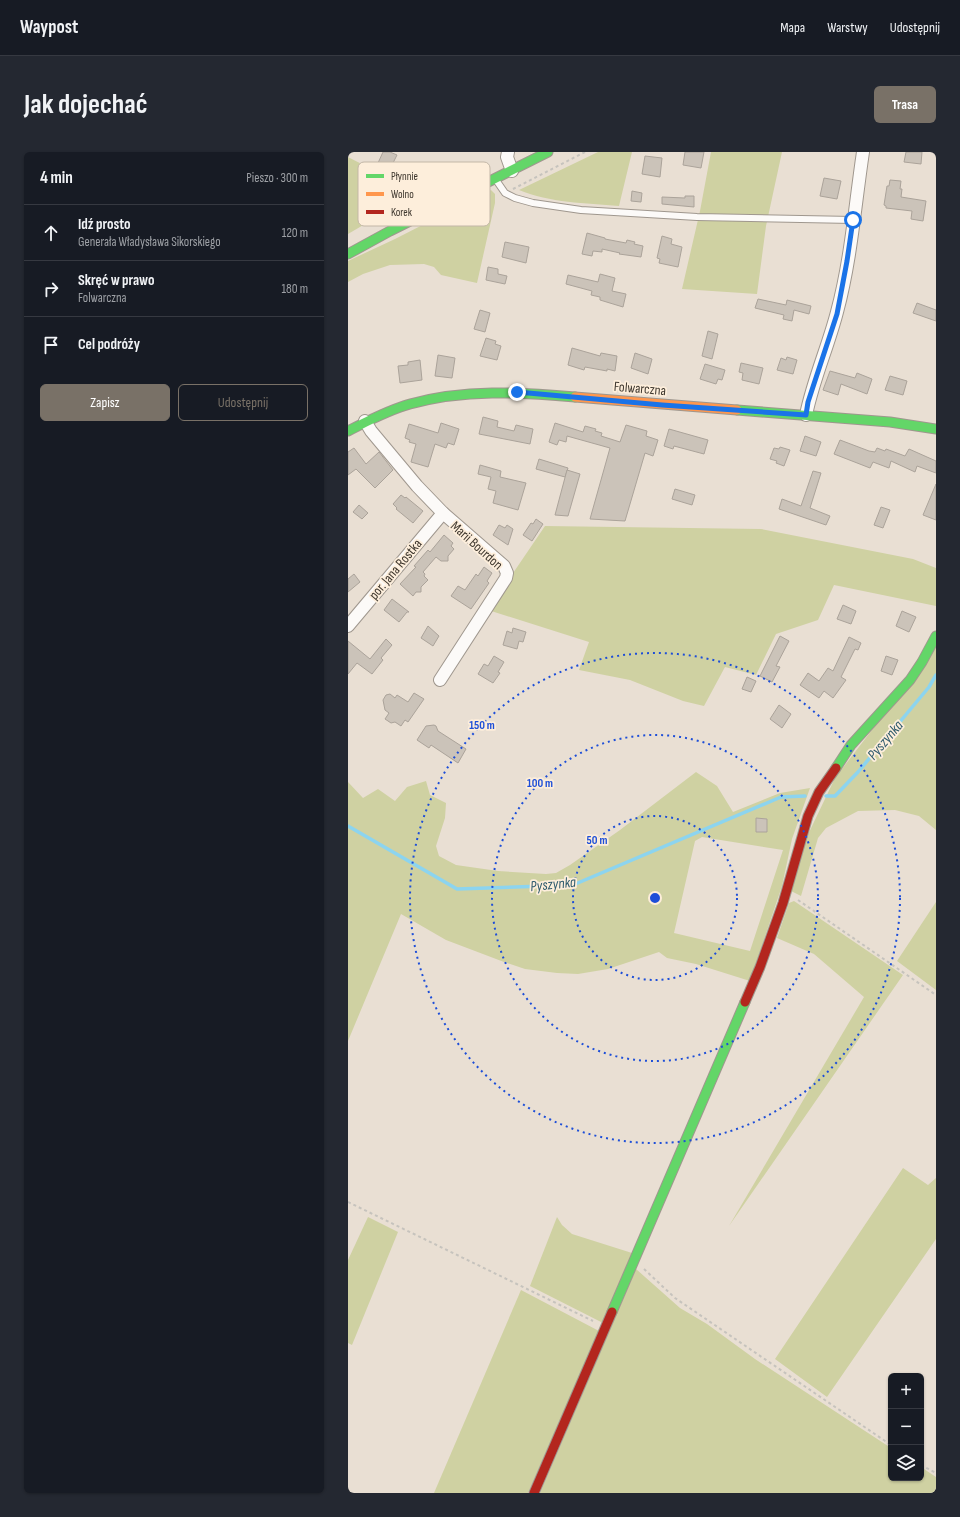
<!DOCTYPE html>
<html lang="pl">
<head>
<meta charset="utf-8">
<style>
	body { margin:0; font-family:"Sofia Sans Condensed",sans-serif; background:#242831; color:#f1f3f6 }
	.controls { position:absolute; right:12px; bottom:12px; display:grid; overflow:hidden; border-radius:6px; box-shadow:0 1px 3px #0004 }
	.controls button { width:36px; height:36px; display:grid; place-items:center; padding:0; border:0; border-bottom:1px solid #363941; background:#171b24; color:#f1f3f6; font:20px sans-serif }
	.stop { position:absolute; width:12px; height:12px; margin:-9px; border:3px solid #1a73e8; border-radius:50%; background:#fff }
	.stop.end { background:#1a73e8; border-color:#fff; box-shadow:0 1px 4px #0008 }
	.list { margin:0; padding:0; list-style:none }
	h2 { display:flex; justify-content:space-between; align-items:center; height:52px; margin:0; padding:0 16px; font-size:17px }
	h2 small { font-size:13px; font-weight:400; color:#9ea1a6 }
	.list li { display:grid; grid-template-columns:26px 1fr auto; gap:12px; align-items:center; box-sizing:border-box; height:56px; padding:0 16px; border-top:1px solid #363941 }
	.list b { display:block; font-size:15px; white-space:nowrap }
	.list p { margin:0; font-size:13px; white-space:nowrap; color:#9ea1a6 }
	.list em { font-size:13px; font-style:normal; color:#9ea1a6 }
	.actions { display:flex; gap:8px; padding:12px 16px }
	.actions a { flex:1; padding:9px 0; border:1px solid #797167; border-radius:6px; text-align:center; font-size:14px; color:#797167 }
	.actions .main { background:#797167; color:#fff }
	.icon { flex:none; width:22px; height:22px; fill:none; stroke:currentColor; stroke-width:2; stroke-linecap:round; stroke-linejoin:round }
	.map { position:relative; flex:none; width:588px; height:1341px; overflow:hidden; border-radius:6px }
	header { display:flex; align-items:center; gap:24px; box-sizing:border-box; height:56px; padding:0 20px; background:#171b24; border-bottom:1px solid #363941 }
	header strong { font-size:19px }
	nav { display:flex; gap:22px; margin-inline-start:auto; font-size:14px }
	.intro { display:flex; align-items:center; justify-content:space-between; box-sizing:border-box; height:96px; padding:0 24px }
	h1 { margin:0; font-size:28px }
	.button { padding:10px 18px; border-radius:6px; background:#797167; color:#fff; font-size:14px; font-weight:700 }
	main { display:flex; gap:24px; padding:0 24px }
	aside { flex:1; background:#171b24; border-radius:6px; box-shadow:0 1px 3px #0004 }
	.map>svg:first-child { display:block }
	.green { fill:#cfd1a2; fill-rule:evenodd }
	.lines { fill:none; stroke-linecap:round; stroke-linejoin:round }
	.stream { stroke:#8cd4ef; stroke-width:3.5 }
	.building { fill:#cbc3b9; stroke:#aba39a }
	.lane-casing { stroke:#9f978e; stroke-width:8 }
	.street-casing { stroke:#9f978e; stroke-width:14 }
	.fast-casing { stroke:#9f978e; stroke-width:11 }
	.slow-casing { stroke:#9f978e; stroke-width:11 }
	.jam-casing { stroke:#9f978e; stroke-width:11 }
	.path { stroke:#c6c3bd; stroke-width:2; stroke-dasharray:3 3; stroke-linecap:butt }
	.lane { stroke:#fcfaf8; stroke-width:6 }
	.street { stroke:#fcfaf8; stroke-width:12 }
	.fast { stroke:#63d668; stroke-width:9 }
	.slow { stroke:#ff974d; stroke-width:9 }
	.jam { stroke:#b3261e; stroke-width:9 }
	.route { stroke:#1a73e8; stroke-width:5 }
	.ring { fill:none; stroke:#1d4ed8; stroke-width:2; stroke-dasharray:2 4 }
	.labels { text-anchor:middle; stroke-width:3.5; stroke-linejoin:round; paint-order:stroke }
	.street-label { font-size:14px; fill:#3d362d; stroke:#fdeedb }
	.water-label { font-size:15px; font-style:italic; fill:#2c596c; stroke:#fdeedb }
	.key { fill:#fdeedb; stroke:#c3b7a7; stroke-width:1 }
	.key-label { font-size:11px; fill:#3d362d }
	.centre { fill:#1d4ed8; stroke:#fdeedb; stroke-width:2 }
	.ring-label { font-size:12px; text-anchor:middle; font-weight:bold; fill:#1d4ed8; stroke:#fdeedb; stroke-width:3.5; stroke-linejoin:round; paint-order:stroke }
</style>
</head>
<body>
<header>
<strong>Waypost</strong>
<nav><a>Mapa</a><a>Warstwy</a><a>Udostępnij</a></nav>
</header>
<div class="intro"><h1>Jak dojechać</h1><a class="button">Trasa</a></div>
<main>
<aside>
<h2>4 min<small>Pieszo · 300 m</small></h2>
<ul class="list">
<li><svg class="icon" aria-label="ahead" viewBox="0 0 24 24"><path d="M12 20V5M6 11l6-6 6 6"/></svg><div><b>Idź prosto</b><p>Generała Władysława Sikorskiego</p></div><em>120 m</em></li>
<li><svg class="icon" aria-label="right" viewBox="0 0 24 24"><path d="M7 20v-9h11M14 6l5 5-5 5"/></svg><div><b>Skręć w prawo</b><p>Folwarczna</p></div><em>180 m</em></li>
<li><svg class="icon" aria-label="arrive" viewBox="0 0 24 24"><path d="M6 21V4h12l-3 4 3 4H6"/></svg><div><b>Cel podróży</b></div></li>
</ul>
<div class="actions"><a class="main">Zapisz</a><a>Udostępnij</a></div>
</aside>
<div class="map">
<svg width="588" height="1341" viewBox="0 0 588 1341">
	<rect width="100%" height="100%" fill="#e9dfd3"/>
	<g class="green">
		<path d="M250 0H284L271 54C237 51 202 51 171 38Z"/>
		<polygon points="363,0 434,0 418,74 409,142 334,137 352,59"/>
		<polygon points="0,5 70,41 0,82"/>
		<polygon points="143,38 147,42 147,51 129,131 93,123 86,115 76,112 42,113 15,122 0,130 0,109 47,87"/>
		<polygon points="197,374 413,377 565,407 588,416 588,454 486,433 470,468 428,482 408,523 377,515 356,554 335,549 282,528 231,518 241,490 140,458"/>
		<polygon points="588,495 588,678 571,664 547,658 510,659 478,676 470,686 453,744 443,739 455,693 487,626"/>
		<path d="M348 620 369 634 385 660 432 641 462 636 444 687 434 734 402 829 348 812 319 806 311 800 260 817 230 822 209 821 177 817 156 810 98 788 53 762 0 889V630L15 646 30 637 47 649 59 635 78 629 82 643 98 651 97 666 88 694 91 704 108 713 150 719 198 722 208 721 222 713 272 678ZM354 685 435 698 402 799 326 781 347 689Z"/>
		<polygon points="446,749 555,823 381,1074 516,845 466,802 429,786 441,751"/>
		<polygon points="588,750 588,838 549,809"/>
		<polygon points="555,1016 580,1033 588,1026 588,1087 479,1245 427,1207"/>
		<polygon points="20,1065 50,1080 4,1193 0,1191 0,1108"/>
		<polygon points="209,1065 214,1073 224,1082 284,1101 255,1171 182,1134"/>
		<polygon points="288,1117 332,1156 359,1172 407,1207 543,1296 543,1326 573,1326 573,1315 588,1325 588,1341 192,1341"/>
		<polygon points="173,1138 251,1179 180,1341 86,1341"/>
	</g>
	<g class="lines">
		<g class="stream">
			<polyline points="478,644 487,644 510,620 581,535 588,523"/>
			<polyline points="0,674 109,737 225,733 433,645 457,644"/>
		</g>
	</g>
	<g class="building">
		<polygon points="35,0 42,0 49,3 42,17 30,11"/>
		<polygon points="337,0 356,0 353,16 335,13"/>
		<polygon points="558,0 574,0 573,12 556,10"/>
		<polygon points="297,4 314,6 312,25 294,22"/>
		<polygon points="476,26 493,29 489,47 472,44"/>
		<polygon points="542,28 553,29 552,37 554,37 553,45 578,49 575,69 563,67 564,59 538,56 538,54 536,53 539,34 541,34"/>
		<polygon points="284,39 294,41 293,50 283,49"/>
		<polygon points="337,44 346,44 346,55 314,52 314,45 337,46"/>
		<polygon points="239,81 257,86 257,87 278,91 279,88 287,90 286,92 295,94 293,105 271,102 272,101 254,97 254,100 245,99 244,104 234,102"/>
		<polygon points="314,84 324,87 323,92 334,95 330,115 311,111 312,107 309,106"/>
		<polygon points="157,90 181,95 178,111 154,105"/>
		<polygon points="140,115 150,117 150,122 159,124 157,132 138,128"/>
		<polygon points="252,122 267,126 264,139 278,142 275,155 252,148 252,145 243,143 244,139 218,132 220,123 250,130"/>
		<polygon points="410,147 438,153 439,148 463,154 461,162 446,158 444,169 435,167 436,163 407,156"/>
		<polygon points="569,151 588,158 588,169 565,161"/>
		<polygon points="132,158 142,161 137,180 126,177"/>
		<polygon points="360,179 370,182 364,207 354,204"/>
		<polygon points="138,186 148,189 147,192 153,194 149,208 132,204"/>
		<polygon points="224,196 252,204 253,201 269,204 267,219 259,217 259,219 237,215 236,218 220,213"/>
		<polygon points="287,201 304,207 300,222 283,216"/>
		<polygon points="90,203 107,206 104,226 87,224"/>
		<polygon points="439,205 449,208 445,222 429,218 433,206 438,208"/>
		<polygon points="72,208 74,228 52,231 50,214 60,213 60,210"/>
		<polygon points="393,211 415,216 411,232 394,228 395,221 391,220"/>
		<polygon points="357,212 377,218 374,228 370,227 368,232 352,227"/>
		<polygon points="482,219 507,226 509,221 524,227 519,242 493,232 490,243 475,238"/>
		<polygon points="542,224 559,229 555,243 537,238"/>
		<polygon points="135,265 150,269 149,275 166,279 168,273 185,277 182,292 131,282"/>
		<polygon points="93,271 111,277 106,293 100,291 98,296 87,292 80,315 63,310 68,292 61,290 62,288 57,286 61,272 90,281"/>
		<polygon points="207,271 235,280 237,274 248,277 247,279 254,281 253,284 272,290 278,273 299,279 298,284 310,288 305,304 297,301 277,369 242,367 262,296 219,284 218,290 211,288 209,293 201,290"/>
		<polygon points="321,277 360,288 356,302 326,294 325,297 316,294"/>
		<polygon points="457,284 473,290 468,304 452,299"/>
		<polygon points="492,288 521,299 527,300 529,296 537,299 538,297 557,304 561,297 588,309 588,321 569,314 567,320 543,309 541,316 525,310 522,316 486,302"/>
		<polygon points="432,295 442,298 436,314 428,311 429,309 422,307 426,296 431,297"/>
		<polygon points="6,296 18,312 31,300 45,318 27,336 8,317 0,323 0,300"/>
		<polygon points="191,307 220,316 217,325 188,317"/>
		<polygon points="132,313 153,319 152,325 178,331 170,358 145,351 148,339 140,337 143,325 130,322"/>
		<polygon points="219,318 232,322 220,364 207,363"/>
		<polygon points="465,319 473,321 462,356 482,364 478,373 431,357 434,347 453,354"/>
		<polygon points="588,332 588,368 575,363"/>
		<polygon points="327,337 347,343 344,353 324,347"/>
		<polygon points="53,343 57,346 58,345 75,359 65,371 48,357 49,356 45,352"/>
		<polygon points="11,353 20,361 14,367 5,360"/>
		<polygon points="533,355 542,358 535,376 526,373"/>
		<polygon points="188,367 195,372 184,389 175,383 183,371 185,372"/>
		<polygon points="151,373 157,376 159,373 165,377 160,393 145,383"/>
		<polygon points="96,383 105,391 103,394 106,397 100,404 100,409 93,409 88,405 75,420 77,422 76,424 80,428 73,435 73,440 68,440 65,444 52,432 68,415 66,414 80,398 82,400"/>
		<polygon points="136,415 144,421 139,429 141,431 123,457 103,444 110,434 117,438 128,422 130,424"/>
		<polygon points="6,422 12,430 0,440 0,427"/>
		<polygon points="44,447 61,460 59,460 51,470 36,458"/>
		<polygon points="495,453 508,459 503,472 489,467"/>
		<polygon points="554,459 568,465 561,480 548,474"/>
		<polygon points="80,474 91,484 85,494 73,486"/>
		<polygon points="165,476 178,480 175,490 171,489 169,497 155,493 159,479 164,481"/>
		<polygon points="432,484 441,489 428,514 432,515 424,530 412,524"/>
		<polygon points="501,485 513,491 510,498 507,497 493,525 498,528 485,546 476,539 471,546 452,533 460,521 471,529 480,516 485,519"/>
		<polygon points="38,487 44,493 33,506 35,508 24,522 9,511 0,522 0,489 22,507"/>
		<polygon points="146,504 156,510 150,520 152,521 145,531 130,522 136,512 140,514"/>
		<polygon points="538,504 550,508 544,523 533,519"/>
		<polygon points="399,525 408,529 403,540 394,537"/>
		<polygon points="66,541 76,547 60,570 57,568 53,574 47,570 43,571 37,567 41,561 37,558 35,548 38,543 42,542 47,546 49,543 60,550"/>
		<polygon points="431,553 443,562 434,576 422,567"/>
		<polygon points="86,573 88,574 90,579 118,597 110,611 83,593 81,596 69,588 78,574"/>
		<polygon points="408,666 419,667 419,680 408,680"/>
	</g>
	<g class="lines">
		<g class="lane-casing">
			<polyline id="lane" points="148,28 157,41 167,46 185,51 233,58 349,65 505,68"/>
		</g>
		<g class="street-casing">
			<g id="street">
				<polyline points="160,0 159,5 164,19"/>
				<path d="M458 263C465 228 480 195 489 160 503 108 507 53 515 0"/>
				<polyline points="17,269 23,279 69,334 95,361 156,414 159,421 158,426 92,528"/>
				<polyline points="0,474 95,361"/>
			</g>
		</g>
		<g class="fast-casing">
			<g id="fast">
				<polyline points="0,102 42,79 200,0"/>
				<polyline points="389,258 542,270 588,277"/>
				<path d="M0 279C20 269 40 258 62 252 116 237 172 240 227 245"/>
				<polyline points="488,616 503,593 562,528 574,510 588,484"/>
				<polyline points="264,1160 397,850"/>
			</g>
		</g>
		<g class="slow-casing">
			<polyline id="slow" points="227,245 389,258"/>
		</g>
		<g class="jam-casing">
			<g id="jam">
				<polyline points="397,850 412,815 435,751 460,664 471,640 488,616"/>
				<polyline points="186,1341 264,1160"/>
			</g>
		</g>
		<g class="path">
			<polyline points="165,37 237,0"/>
			<polyline points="450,748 588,843"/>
			<polyline points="0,1050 245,1169"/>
			<polyline points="296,1117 327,1146 543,1293"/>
			<polyline points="573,1313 588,1321"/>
		</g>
		<use href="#lane" class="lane"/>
		<use href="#street" class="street"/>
		<use href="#fast" class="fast"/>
		<use href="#slow" class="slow"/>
		<use href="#jam" class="jam"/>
	</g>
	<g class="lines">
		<polyline class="route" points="169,240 314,253 458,263 460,250 489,162 499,109 505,68"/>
	</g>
	<g class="ring">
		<circle cx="307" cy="746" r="82"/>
		<circle cx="307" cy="746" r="163"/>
		<circle cx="307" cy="746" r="245"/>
	</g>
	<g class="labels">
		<g class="street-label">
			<text transform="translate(292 236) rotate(5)" y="5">Folwarczna</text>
			<text transform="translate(129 393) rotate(42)" y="5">Marii Bourdon</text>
			<text transform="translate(47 417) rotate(-50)" y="5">por. Jana Rostka</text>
		</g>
		<g class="water-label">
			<text transform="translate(537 588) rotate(-50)" y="5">Pyszynka</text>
			<text transform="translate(205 732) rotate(-6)" y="5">Pyszynka</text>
		</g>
	</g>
	<rect x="10" y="10" width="132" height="64" rx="6" class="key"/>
	<rect x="18" y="22" width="18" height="4" fill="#63d668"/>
	<rect x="18" y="40" width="18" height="4" fill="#ff974d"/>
	<rect x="18" y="58" width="18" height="4" fill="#b3261e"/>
	<g class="key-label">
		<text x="43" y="28">Płynnie</text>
		<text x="43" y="46">Wolno</text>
		<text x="43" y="64">Korek</text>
	</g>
	<circle cx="307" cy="746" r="6" class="centre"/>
	<g class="ring-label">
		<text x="134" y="577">150 m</text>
		<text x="192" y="635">100 m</text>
		<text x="249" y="692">50 m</text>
	</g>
</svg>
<div class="controls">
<button>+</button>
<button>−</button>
<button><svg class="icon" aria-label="layers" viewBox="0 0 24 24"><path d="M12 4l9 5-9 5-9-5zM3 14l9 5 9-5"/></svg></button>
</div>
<div class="stop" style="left:505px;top:68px"></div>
<div class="stop end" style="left:169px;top:240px"></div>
</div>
</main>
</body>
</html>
